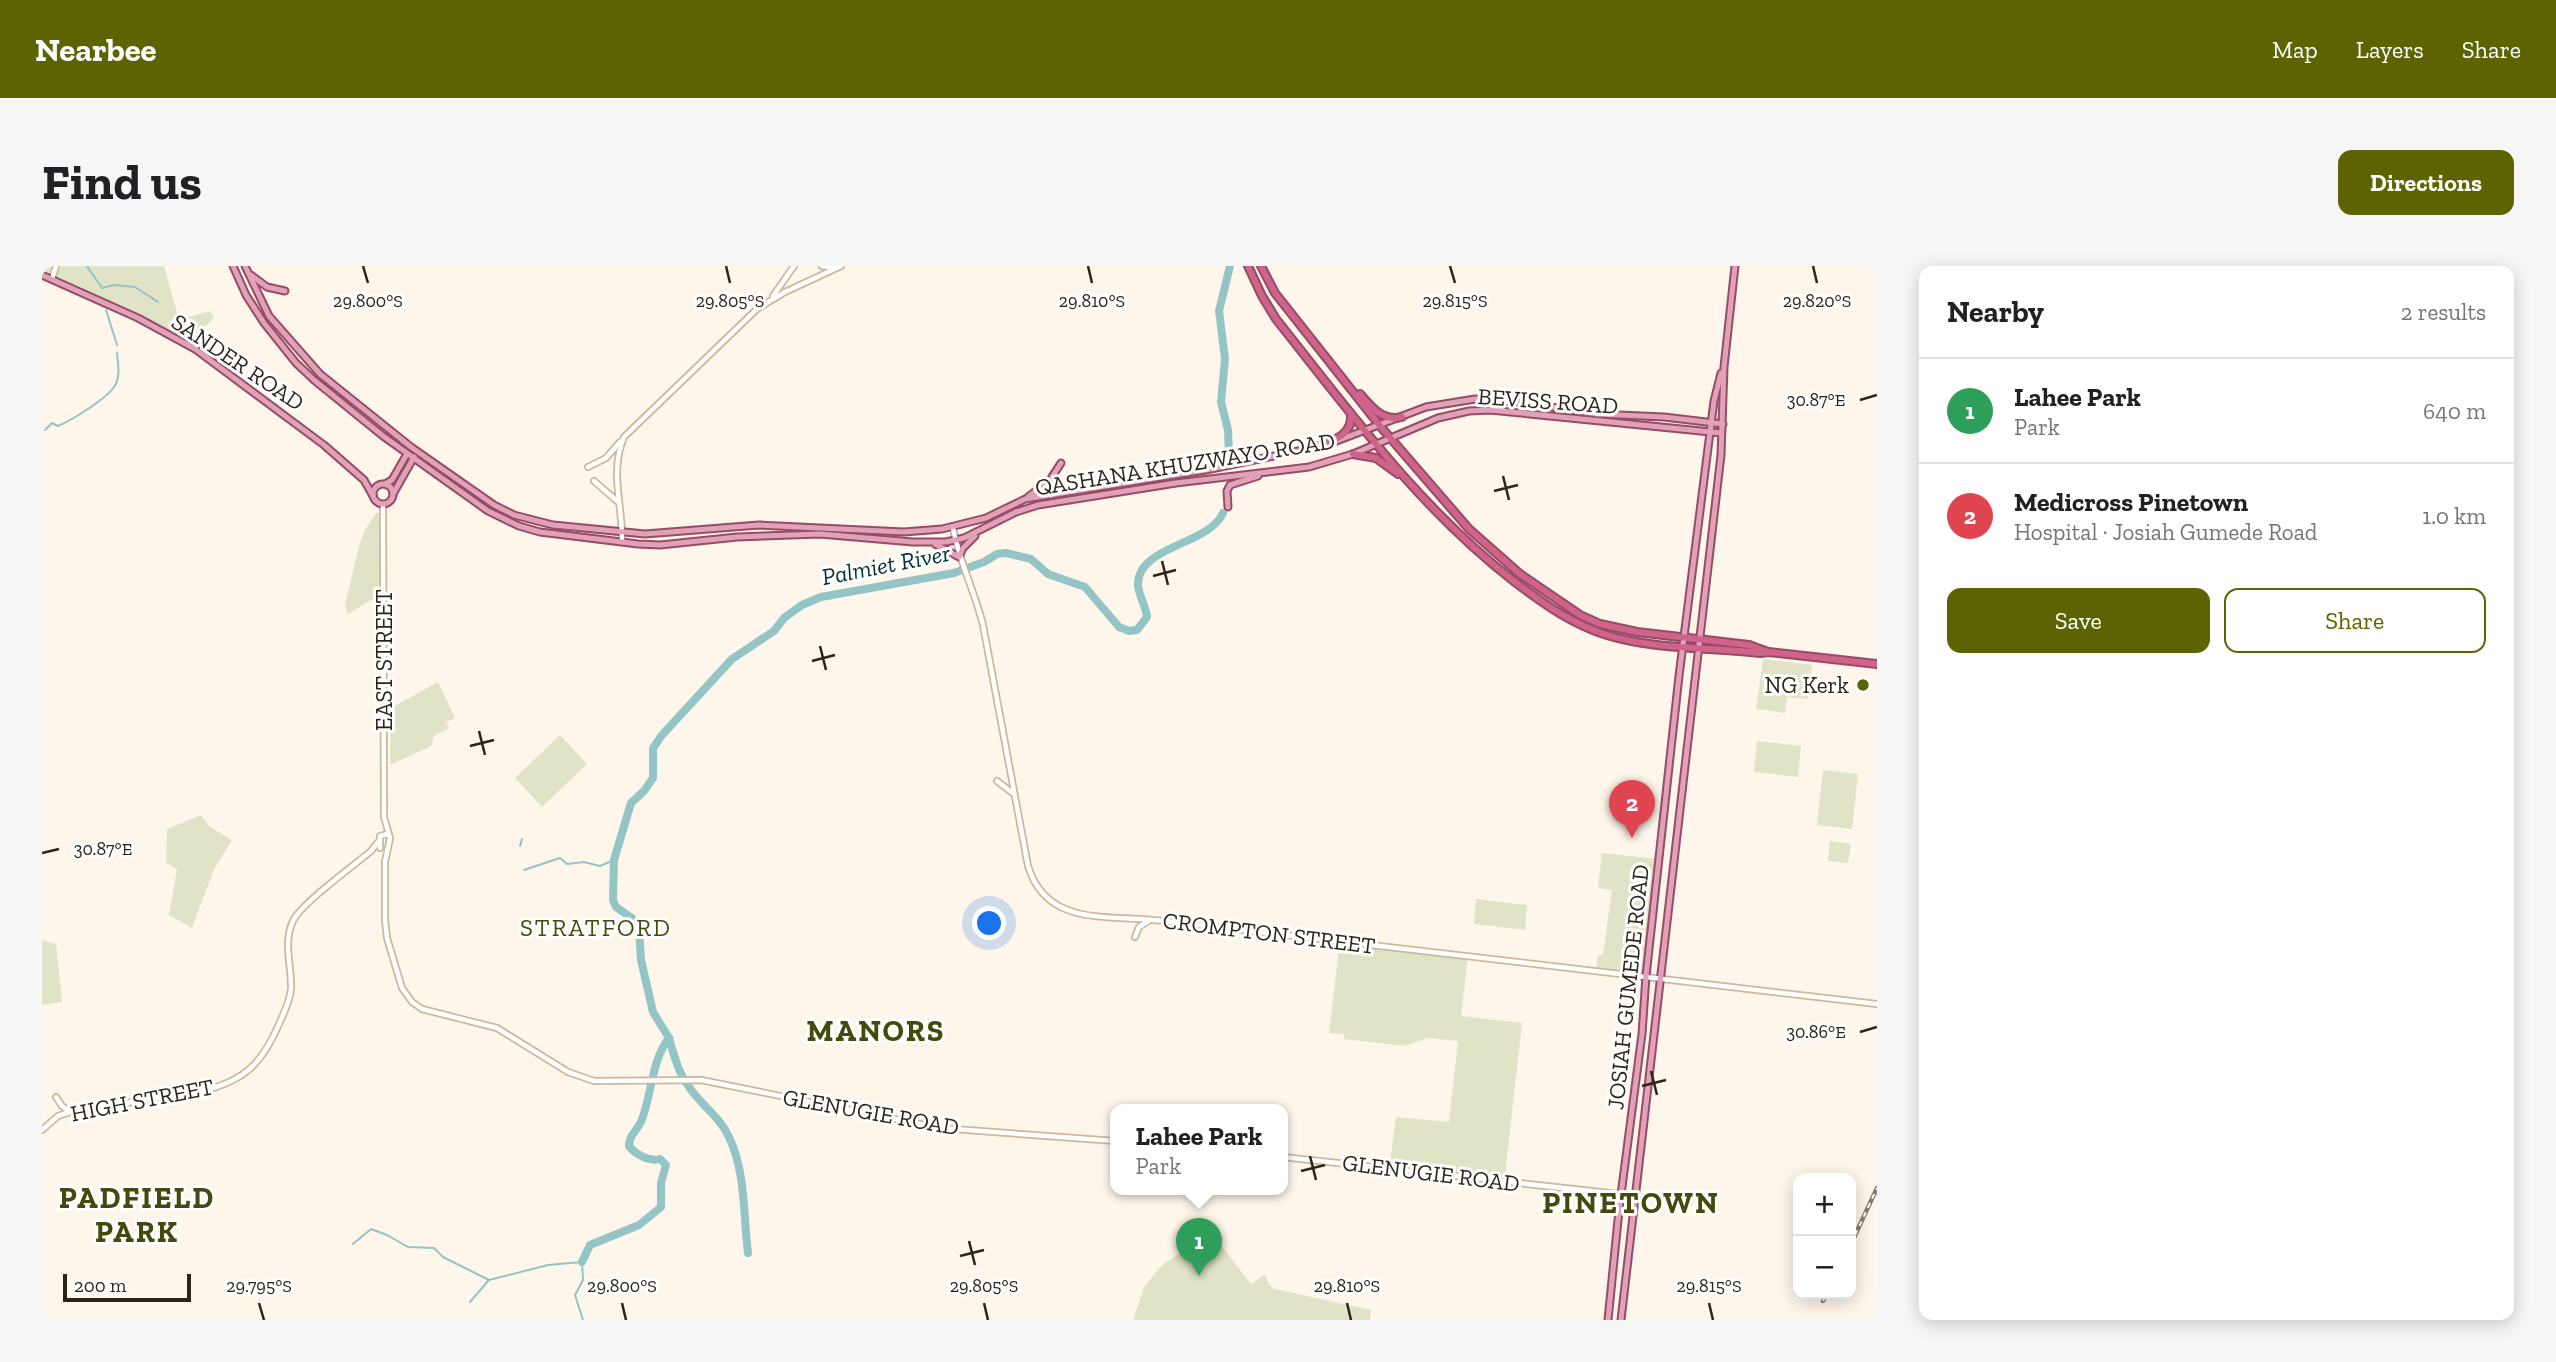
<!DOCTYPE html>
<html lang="en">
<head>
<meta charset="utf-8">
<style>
	body { margin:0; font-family:"Zilla Slab",serif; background:#f6f6f6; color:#202124 }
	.controls { position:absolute; right:21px; bottom:21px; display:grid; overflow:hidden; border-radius:14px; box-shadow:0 4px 18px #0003 }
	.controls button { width:63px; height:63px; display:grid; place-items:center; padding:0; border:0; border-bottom:2px solid #e0e0e0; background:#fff; color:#202124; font:35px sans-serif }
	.scale { position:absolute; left:21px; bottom:18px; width:128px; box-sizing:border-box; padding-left:7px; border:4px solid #2c2419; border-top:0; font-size:19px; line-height:24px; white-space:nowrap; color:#2c2419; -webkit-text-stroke:5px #fff; paint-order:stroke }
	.you { position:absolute; left:948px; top:658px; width:24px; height:24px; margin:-18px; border:5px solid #fff; border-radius:50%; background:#1a73e8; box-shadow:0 0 0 10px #1a73e833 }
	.badge { display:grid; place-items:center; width:46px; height:46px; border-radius:50%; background:#5c6300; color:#fff; font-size:23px; font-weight:700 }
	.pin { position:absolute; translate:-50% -58px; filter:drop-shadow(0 2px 4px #0008) }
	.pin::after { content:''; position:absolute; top:37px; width:24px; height:21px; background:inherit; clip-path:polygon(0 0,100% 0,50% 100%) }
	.popup { position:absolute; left:1068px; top:838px; width:178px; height:91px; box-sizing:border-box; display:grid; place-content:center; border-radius:14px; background:#fff; filter:drop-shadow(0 2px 5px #0005); font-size:23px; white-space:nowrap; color:#757577 }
	.popup b { font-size:26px; color:#202124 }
	.popup::after { content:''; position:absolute; left:50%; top:100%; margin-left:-14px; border:14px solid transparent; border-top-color:#fff }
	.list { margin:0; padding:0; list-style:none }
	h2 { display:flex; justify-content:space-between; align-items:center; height:91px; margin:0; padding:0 28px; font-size:30px }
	h2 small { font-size:23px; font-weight:400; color:#757577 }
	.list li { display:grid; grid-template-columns:46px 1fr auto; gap:21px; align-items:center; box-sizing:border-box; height:105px; padding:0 28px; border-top:2px solid #e0e0e0 }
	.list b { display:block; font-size:26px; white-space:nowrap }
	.list p { margin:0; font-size:23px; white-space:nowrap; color:#757577 }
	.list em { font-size:23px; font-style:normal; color:#757577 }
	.actions { display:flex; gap:14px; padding:21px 28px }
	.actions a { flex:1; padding:16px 0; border:2px solid #5c6300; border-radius:14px; text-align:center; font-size:24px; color:#5c6300 }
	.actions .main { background:#5c6300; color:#fff }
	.map { position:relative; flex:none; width:1835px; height:1054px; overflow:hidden; border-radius:14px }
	header { display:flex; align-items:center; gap:42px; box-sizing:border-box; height:98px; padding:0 35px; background:#5c6300; color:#fff }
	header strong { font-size:33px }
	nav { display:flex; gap:38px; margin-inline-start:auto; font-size:24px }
	.intro { display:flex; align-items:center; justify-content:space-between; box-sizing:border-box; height:168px; padding:0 42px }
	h1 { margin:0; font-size:49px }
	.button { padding:18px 32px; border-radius:14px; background:#5c6300; color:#fff; font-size:24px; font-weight:700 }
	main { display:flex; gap:42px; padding:0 42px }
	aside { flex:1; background:#fff; border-radius:14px; box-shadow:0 4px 18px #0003 }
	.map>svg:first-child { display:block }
	.green { fill:#e0e3c5 }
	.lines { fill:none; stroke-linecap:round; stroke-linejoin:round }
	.stream { stroke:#93c4c6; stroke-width:2 }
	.river { stroke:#93c4c6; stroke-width:8 }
	.minor-casing { stroke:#cdb89c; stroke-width:8 }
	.major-casing { stroke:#964d64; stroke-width:9 }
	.highway-casing { stroke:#964d64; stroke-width:10 }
	.minor { stroke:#fff; stroke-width:4.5 }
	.major { stroke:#e2a1ba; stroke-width:5 }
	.highway { stroke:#cf638c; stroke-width:6 }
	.rail-casing { stroke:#867e73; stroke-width:4.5 }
	.rail { stroke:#fff; stroke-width:2; stroke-dasharray:5; stroke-linecap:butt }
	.ticks { fill:none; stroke:#2c2419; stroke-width:2.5 }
	.poi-dot { fill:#5c6300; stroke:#fff; stroke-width:2.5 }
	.labels { text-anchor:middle; stroke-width:6; stroke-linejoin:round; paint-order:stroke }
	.street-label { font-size:23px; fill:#2c2419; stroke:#fff }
	.poi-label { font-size:23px; fill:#2c2419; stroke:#fff; text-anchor:end }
	.water-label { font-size:24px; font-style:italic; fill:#003032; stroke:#fff }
	.neighbourhood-label { font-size:24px; letter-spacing:2px; fill:#444a0d; stroke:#fff }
	.district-label { font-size:30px; font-weight:bold; letter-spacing:2px; fill:#444a0d; stroke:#fff }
	.ticks-label { font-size:18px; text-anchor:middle; fill:#2c2419; stroke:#fff; stroke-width:6; stroke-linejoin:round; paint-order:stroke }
</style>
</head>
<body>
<header>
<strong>Nearbee</strong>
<nav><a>Map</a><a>Layers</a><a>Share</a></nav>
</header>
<div class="intro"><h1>Find us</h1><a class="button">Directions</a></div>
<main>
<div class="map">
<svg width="1835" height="1054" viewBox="0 0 1835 1054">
	<rect width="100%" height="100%" fill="#fef6ea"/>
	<g class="green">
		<polygon points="0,0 122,0 137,54 168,45 172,52 161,62 161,77 187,102 182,106 142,77 0,9"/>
		<polygon points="341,246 343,326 306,348 303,339 317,280 323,264 334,247"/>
		<polygon points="1721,393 1770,399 1766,433 1745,431 1743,447 1714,443"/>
		<polygon points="396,416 413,452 404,456 407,462 392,470 389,480 348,499 349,442"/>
		<polygon points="518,469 545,498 500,541 473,512"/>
		<polygon points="1715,475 1759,480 1756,511 1712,506"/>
		<polygon points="1781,504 1816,508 1810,563 1775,559"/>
		<polygon points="159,549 168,561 190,574 172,603 150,662 127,649 135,603 124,597 125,563"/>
		<polygon points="1788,575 1809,578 1806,597 1786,595"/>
		<polygon points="1560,587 1616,593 1603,710 1554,704 1556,689 1561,689 1570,624 1556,622"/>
		<polygon points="1434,633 1485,639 1483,664 1432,658"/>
		<polygon points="0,674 14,678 20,736 0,739"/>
		<polygon points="1298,676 1426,690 1419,750 1480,757 1462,917 1347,904 1354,851 1407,856 1416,775 1386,772 1362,780 1302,773 1302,768 1287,767"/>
		<polygon points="1169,966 1209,1018 1223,1008 1227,1019 1233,1023 1329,1044 1328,1054 1091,1054 1102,1021 1119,1000"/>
	</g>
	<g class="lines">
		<g class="stream">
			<polyline points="45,0 60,22 72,19 93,21 116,36"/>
			<polyline points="64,44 75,79"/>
			<path d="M3 164 10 157 16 160C30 154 64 133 72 121 79 111 76 98 75 87"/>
			<polyline points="478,580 480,573"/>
			<polyline points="482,604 518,592 525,598 542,596 558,600 572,594"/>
			<polyline points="311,978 329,963 345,969 366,981 392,982 401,991 447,1014 506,999 540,996 541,1014 533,1029 541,1054"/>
			<polyline points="428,1036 446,1015"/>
		</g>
		<g class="river">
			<polyline points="1187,188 1186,164 1179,136 1183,93 1177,45 1188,0"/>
			<path d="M627 772C632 789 636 806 647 821 659 839 678 851 687 871 704 907 701 948 706 987"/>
			<path d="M540 996 548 979 597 959 619 941V917L624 899 618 893C607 896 593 888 587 880 587 869 594 866 599 856 610 829 609 795 627 772L611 746 599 694 597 663 591 653 574 641 571 634 572 594 589 537 602 525 611 512V482L620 469 690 393 732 365 742 352 760 339 779 331 912 307 942 296 955 288 964 287 989 293 1006 308 1043 321 1077 361 1087 365 1095 364 1105 351C1104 340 1096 328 1096 319 1095 280 1167 279 1181 247"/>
		</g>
		<g class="minor-casing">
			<g id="minor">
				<polyline points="780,0 793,2"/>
				<polyline points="10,13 14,0"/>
				<polyline points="731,30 752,0"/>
				<polyline points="546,201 564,192 578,176"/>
				<polyline points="552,215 575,235"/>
				<polyline points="341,238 342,551 348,572 343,596 343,654 345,672 360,722 370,736 380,743 455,762 526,806 552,815 659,814 898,862 1073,875"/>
				<path d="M911 262C917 295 933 326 941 359L986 600C1004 659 1061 649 1110 654 1137 656 1164 660 1192 663L1835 738"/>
				<path d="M580 276C581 239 567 207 582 171L715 43 743 26 799 0"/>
				<polyline points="955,515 972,528"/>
				<polyline points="338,582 338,570 345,568"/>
				<polyline points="1093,671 1097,661 1108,654"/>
				<polyline points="14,831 20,840 28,846"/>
				<path d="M0 864 16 850 28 846 160 825C202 815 220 798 237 758 242 747 248 735 249 723 250 700 240 675 252 653 264 634 310 601 329 585L337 575"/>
				<polyline points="1241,891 1594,930"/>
			</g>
		</g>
		<g class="major-casing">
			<g id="major">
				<polyline points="191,0 204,29 222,57 254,97 272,114 341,170 446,245 477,260 498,266 596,278 618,279 695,271 778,268 871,276 904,276 922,272 974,246 996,239 1134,217 1267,201 1311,188 1396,152 1427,145 1448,144 1679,167"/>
				<polyline points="203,0 227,50 278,108 369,181 452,239 472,249 511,259 603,268 717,259 862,266 900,263 944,252 983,233 1164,204 1271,182"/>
				<polyline points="0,9 96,52 153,83 282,179 322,214 331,230"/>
				<polyline points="209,9 225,21 243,25"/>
				<polyline points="1284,179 1384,141 1433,133 1475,136 1555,148 1622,151 1681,158"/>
				<polyline points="343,218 350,214 365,188"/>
				<circle cx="341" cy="228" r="10"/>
				<polyline points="351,228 372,191"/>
				<polyline points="986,231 1008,214 1019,197"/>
				<polyline points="1186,241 1185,225 1188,219 1216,210"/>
				<polyline points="893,278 917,291 921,282 933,270"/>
				<polyline points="1566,1054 1577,944 1600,768 1604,710 1637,410 1672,135 1679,107"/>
				<polyline points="1579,1054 1679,189 1682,101 1693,0"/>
			</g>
		</g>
		<g class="highway-casing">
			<g id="highway">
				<path d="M1206 0 1220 30 1234 53C1308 146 1378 243 1473 316 1502 338 1530 358 1565 369 1614 384 1667 381 1718 387L1727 386 1835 398"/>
				<polyline points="1219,0 1233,27 1338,160 1427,263 1478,308 1538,349 1558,358 1595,366 1707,379 1726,386"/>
				<path d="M1318 128C1329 141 1341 156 1360 151"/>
				<path d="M1268 183C1286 176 1311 172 1309 148"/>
				<polyline points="1311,188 1334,192 1356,208"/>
			</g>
		</g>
		<use href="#minor" class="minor"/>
		<use href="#major" class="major"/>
		<use href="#highway" class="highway"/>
		<g class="rail-casing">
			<g id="rail">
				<polyline points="1809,978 1835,922"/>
				<polyline points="1781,1035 1785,1028"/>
			</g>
		</g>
		<use href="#rail" class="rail"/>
	</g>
	<path class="ticks" d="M321 0 326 17M684 0 688 17M1046 0 1050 17M1408 0 1413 17M1771 0 1775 17M1818 134 1835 129M1461 210 1467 234M1452 225 1476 219M1120 295 1126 319M1111 310 1134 304M778 380 784 404M770 395 793 389M437 465 443 489M428 480 452 474M0 587 17 583M1818 766 1835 761M1609 805 1615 829M1600 820 1624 814M1268 890 1274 914M1259 905 1283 899M927 975 933 999M918 990 942 984M217 1037 222 1054M580 1037 584 1054M942 1037 946 1054M1305 1037 1309 1054M1667 1037 1671 1054"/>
	<circle class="poi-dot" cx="1821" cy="419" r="7"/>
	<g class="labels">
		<g class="street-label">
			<text transform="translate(196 96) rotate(34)" y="8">SANDER ROAD</text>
			<text transform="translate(1506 135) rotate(4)" y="8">BEVISS ROAD</text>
			<text transform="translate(1143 198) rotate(-9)" y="8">QASHANA KHUZWAYO ROAD</text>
			<text transform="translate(342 394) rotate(-90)" y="8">EAST STREET</text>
			<text transform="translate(1227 667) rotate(7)" y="8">CROMPTON STREET</text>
			<text transform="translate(1586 721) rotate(-84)" y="8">JOSIAH GUMEDE ROAD</text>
			<text transform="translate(100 834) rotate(-11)" y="8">HIGH STREET</text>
			<text transform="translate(829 846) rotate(10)" y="8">GLENUGIE ROAD</text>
			<text transform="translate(1389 907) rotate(7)" y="8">GLENUGIE ROAD</text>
		</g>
		<g class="poi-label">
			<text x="1807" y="427">NG Kerk</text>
		</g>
		<g class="water-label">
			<text transform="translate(844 299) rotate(-11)" y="8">Palmiet River</text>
		</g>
		<g class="neighbourhood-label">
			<text x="554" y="670">STRATFORD</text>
		</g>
		<g class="district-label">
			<text x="834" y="775">MANORS</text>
			<text x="95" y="942">PADFIELD<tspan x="95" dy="34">PARK</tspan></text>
			<text x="1589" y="947">PINETOWN</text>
		</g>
	</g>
	<g class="ticks-label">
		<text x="326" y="41">29.800°S</text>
		<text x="688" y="41">29.805°S</text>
		<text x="1050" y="41">29.810°S</text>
		<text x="1413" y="41">29.815°S</text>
		<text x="1775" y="41">29.820°S</text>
		<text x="1774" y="140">30.87°E</text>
		<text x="61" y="589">30.87°E</text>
		<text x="1774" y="772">30.86°E</text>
		<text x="217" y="1026">29.795°S</text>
		<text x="580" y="1026">29.800°S</text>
		<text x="942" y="1026">29.805°S</text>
		<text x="1305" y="1026">29.810°S</text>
		<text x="1667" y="1026">29.815°S</text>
	</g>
</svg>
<div class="controls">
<button>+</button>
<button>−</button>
</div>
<div class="scale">200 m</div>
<div class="you"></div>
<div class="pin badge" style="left:1157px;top:1010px;background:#2e9e5b">1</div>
<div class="popup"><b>Lahee Park</b>Park</div>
<div class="pin badge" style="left:1590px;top:572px;background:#e0444e">2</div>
</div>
<aside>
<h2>Nearby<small>2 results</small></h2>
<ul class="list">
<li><span class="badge" style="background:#2e9e5b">1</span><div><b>Lahee Park</b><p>Park</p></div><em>640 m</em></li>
<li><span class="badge" style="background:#e0444e">2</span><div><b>Medicross Pinetown</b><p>Hospital · Josiah Gumede Road</p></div><em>1.0 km</em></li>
</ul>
<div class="actions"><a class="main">Save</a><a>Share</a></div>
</aside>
</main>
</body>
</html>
